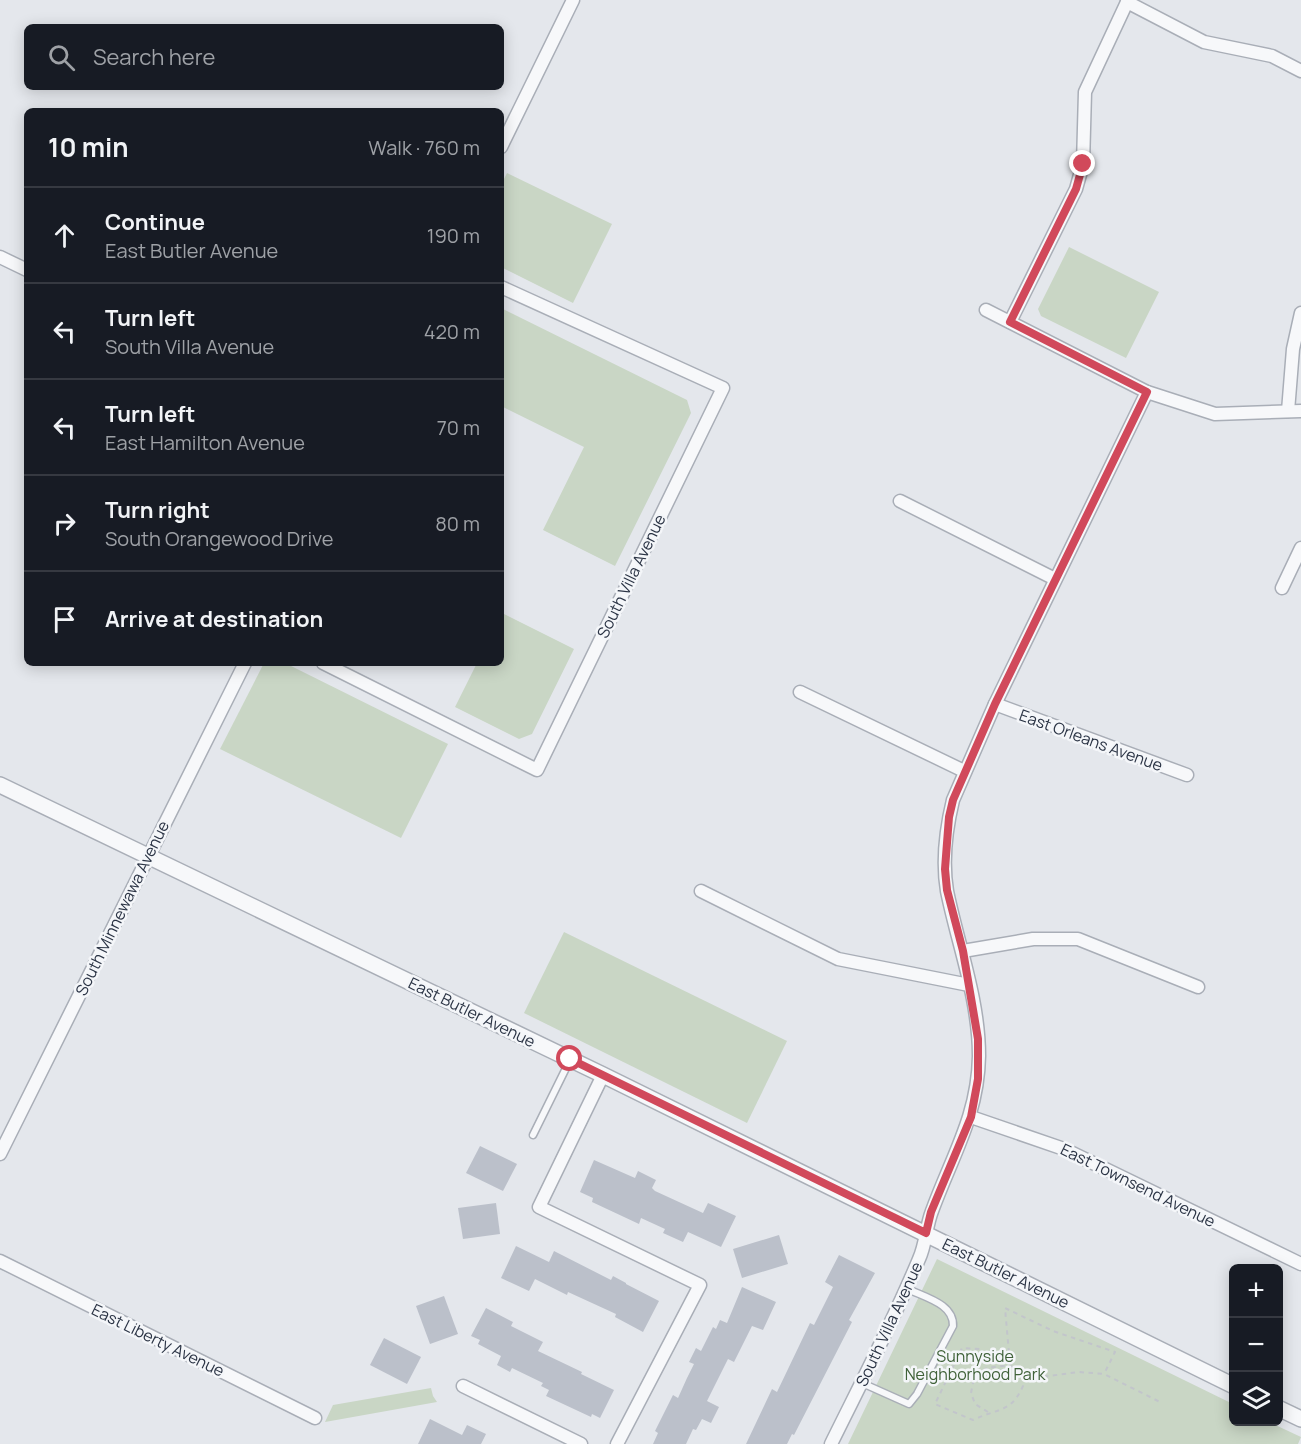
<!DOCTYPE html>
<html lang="en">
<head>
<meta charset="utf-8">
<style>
	body { margin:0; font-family:Manrope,sans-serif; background:#242831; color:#f1f3f6 }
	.controls { position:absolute; right:18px; bottom:18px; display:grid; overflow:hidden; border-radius:9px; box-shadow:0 3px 15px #0003 }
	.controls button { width:54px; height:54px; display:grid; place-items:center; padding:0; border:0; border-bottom:2px solid #363941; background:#171b24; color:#f1f3f6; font:30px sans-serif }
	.stop { position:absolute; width:18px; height:18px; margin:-14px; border:4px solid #d1495b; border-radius:50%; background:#fff }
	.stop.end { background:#d1495b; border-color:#fff; box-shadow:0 2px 6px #0008 }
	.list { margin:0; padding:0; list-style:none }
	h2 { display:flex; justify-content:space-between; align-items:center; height:78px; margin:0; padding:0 24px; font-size:26px }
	h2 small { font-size:20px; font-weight:400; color:#9ea1a6 }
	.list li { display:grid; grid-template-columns:39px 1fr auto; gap:18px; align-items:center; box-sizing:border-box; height:96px; padding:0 24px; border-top:2px solid #363941 }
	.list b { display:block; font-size:22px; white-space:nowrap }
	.list p { margin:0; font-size:20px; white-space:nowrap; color:#9ea1a6 }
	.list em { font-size:20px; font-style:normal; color:#9ea1a6 }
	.icon { flex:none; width:33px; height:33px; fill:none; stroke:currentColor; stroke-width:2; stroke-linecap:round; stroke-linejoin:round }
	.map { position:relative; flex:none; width:1301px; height:1444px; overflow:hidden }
	.search { position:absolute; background:#171b24; box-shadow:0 3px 15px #0003; left:24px; top:24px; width:480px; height:66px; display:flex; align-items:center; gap:15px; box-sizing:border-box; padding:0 21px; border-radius:9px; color:#9ea1a6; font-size:22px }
	.panel { position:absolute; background:#171b24; box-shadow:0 3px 15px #0003; left:24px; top:108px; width:480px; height:558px; border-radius:9px }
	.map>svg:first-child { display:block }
	.green { fill:#c9d6c5 }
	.building { fill:#bbc0ca }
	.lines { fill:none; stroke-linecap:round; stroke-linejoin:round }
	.service-casing { stroke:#a9aeb7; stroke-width:9 }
	.minor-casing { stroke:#a9aeb7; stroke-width:15 }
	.tertiary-casing { stroke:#a9aeb7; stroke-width:18 }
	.path { stroke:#c2c5cb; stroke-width:2; stroke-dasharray:4.5 4.5; stroke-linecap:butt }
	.service { stroke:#f7f8fa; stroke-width:6 }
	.minor { stroke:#f7f8fa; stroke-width:12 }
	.tertiary { stroke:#f7f8fa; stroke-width:15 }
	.route { stroke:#d1495b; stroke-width:8 }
	.labels { text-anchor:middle; stroke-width:5; stroke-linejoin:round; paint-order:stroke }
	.street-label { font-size:16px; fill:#2b3445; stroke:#f4f6f9 }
	.park-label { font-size:16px; fill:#3f6138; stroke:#f4f6f9 }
</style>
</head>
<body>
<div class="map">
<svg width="1301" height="1444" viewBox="0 0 1301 1444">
	<rect width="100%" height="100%" fill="#e4e7ec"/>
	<g class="green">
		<polygon points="507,173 612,224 573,303 501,267 501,185"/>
		<polygon points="1069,247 1159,292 1126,358 1041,316 1038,309"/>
		<polygon points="501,308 687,400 691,413 615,566 543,530 584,447 501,406"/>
		<polygon points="502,613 574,649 532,734 519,739 455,707 477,663 501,663"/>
		<polygon points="264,663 285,663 448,744 401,838 220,749"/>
		<polygon points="564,932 787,1041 747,1123 524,1013"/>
		<polygon points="937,1259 1233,1404 1234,1422 1269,1422 1301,1437 1298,1444 848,1444"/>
		<polygon points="431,1388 433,1396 437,1402 325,1422 333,1405"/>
	</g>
	<g class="building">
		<polygon points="480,1146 517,1164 503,1191 466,1173"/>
		<polygon points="594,1160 635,1178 638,1171 656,1180 652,1188 655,1191 703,1213 708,1203 736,1216 721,1247 688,1232 683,1242 663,1233 665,1229 641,1218 639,1224 592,1202 593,1198 580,1192"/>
		<polygon points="496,1203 500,1234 463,1239 458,1208"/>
		<polygon points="779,1235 788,1264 742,1278 733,1249"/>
		<polygon points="516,1246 549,1262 554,1251 611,1280 613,1276 626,1283 626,1284 659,1301 643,1332 615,1317 616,1314 568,1292 567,1295 535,1279 529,1291 501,1278"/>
		<polygon points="839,1255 875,1273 849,1320 852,1322 794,1435 792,1434 787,1444 746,1444 772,1389 777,1392 810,1323 814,1325 833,1287 825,1282"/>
		<polygon points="742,1287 776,1302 763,1330 752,1326 734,1362 728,1359 707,1401 719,1407 711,1423 702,1419 696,1430 693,1429 686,1444 653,1444 658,1433 655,1431 673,1395 678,1398 687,1378 694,1364 689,1362 696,1348 701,1351 713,1327 716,1329 720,1320 727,1323"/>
		<polygon points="444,1296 458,1334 430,1344 416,1306"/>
		<polygon points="486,1308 513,1322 511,1326 543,1342 538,1351 582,1372 581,1374 614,1390 600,1418 592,1414 591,1417 546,1396 549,1390 541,1386 543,1383 512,1368 510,1372 497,1365 501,1356 478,1344 480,1340 471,1336"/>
		<polygon points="384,1338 421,1357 407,1384 370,1365"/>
		<polygon points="430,1419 462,1435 467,1425 486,1434 481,1444 418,1444"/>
	</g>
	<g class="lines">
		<g class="service-casing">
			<g id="service">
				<polyline points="533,1135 570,1060"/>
				<path d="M862 1383 909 1404 917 1394 953 1326C954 1303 923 1297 906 1288"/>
			</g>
		</g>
		<g class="minor-casing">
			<g id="minor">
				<polyline points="1127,2 1204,42 1272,56 1301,71"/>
				<polyline points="501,147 573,0"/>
				<polyline points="0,257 27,270"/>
				<polyline points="986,310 1147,392 1215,414 1301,411"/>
				<polyline points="1010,322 1076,189 1083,164 1085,92 1128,0"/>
				<polyline points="1288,411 1293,349 1301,313"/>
				<polyline points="900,501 1055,579"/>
				<polyline points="1282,588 1301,548"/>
				<polyline points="323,663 537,770 723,388 501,287"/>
				<polyline points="800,692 964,771"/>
				<polyline points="995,704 1187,775"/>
				<polyline points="701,891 838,959 969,985"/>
				<polyline points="963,951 1033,939 1078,939 1198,987"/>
				<polyline points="603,1075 539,1207 700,1285 617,1444"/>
				<polyline points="971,1117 1064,1149 1301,1264"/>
				<polyline points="0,1154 245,663"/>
				<polyline points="0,1261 315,1418"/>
				<polyline points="463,1386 581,1444"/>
				<path d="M831 1444C861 1383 893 1322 919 1259 926 1244 926 1226 932 1211 952 1156 978 1116 979 1056 979 999 958 945 947 891 942 861 946 829 953 800L995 704 1147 392"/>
			</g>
		</g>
		<g class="tertiary-casing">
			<g id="tertiary">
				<polyline points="0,785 603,1075 1234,1386"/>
				<polyline points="1278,1408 1301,1419"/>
			</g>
		</g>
		<g class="path">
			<path d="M1010 1365 1009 1357 982 1358 980 1349 962 1348 935 1404 973 1420C1003 1406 1012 1414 1026 1379L1010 1365 1005 1308 1053 1331 1115 1352 1104 1374"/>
			<polyline points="1026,1379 1079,1372 1104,1374 1160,1402"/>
			<polyline points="988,1412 975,1404 971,1393 974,1378 987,1368 1010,1365"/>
		</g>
		<use href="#service" class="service"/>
		<use href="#minor" class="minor"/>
		<use href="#tertiary" class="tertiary"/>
	</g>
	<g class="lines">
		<polyline class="route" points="570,1059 926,1233 931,1212 971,1117 978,1079 978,1039 963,951 947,890 945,869 949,817 953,800 995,704 1147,392 1010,322 1076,189 1083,164"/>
	</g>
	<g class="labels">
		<g class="street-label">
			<text transform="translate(631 576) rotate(-64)" y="6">South Villa Avenue</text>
			<text transform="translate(1091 740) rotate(20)" y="6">East Orleans Avenue</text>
			<text transform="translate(122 908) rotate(-64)" y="6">South Minnewawa Avenue</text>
			<text transform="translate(472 1012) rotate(26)" y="6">East Butler Avenue</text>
			<text transform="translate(1138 1185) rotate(26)" y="6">East Townsend Avenue</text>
			<text transform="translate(1006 1273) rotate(26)" y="6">East Butler Avenue</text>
			<text transform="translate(889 1324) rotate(-65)" y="6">South Villa Avenue</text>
			<text transform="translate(158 1340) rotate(26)" y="6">East Liberty Avenue</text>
		</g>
		<g class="park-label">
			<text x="975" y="1362">Sunnyside<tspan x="975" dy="18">Neighborhood Park</tspan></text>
		</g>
	</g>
</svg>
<div class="controls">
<button>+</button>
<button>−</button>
<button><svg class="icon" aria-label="layers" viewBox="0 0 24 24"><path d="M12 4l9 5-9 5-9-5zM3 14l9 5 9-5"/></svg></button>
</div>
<div class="stop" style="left:570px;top:1059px"></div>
<div class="stop end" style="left:1083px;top:164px"></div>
<div class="search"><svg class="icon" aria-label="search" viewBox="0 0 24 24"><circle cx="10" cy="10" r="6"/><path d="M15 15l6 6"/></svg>Search here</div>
<section class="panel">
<h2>10 min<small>Walk · 760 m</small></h2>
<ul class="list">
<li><svg class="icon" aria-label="ahead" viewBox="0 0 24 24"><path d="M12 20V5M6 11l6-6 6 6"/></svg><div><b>Continue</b><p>East Butler Avenue</p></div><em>190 m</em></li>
<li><svg class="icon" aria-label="left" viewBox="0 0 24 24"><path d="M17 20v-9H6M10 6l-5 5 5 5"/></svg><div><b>Turn left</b><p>South Villa Avenue</p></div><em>420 m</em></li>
<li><svg class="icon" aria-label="left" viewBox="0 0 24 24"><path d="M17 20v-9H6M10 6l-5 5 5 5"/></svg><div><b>Turn left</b><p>East Hamilton Avenue</p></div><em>70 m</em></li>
<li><svg class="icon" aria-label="right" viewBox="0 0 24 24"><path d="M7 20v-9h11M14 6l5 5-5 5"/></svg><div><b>Turn right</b><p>South Orangewood Drive</p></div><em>80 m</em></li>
<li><svg class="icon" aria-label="arrive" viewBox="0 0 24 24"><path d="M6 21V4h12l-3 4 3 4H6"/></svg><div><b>Arrive at destination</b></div></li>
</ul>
</section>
</div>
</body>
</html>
